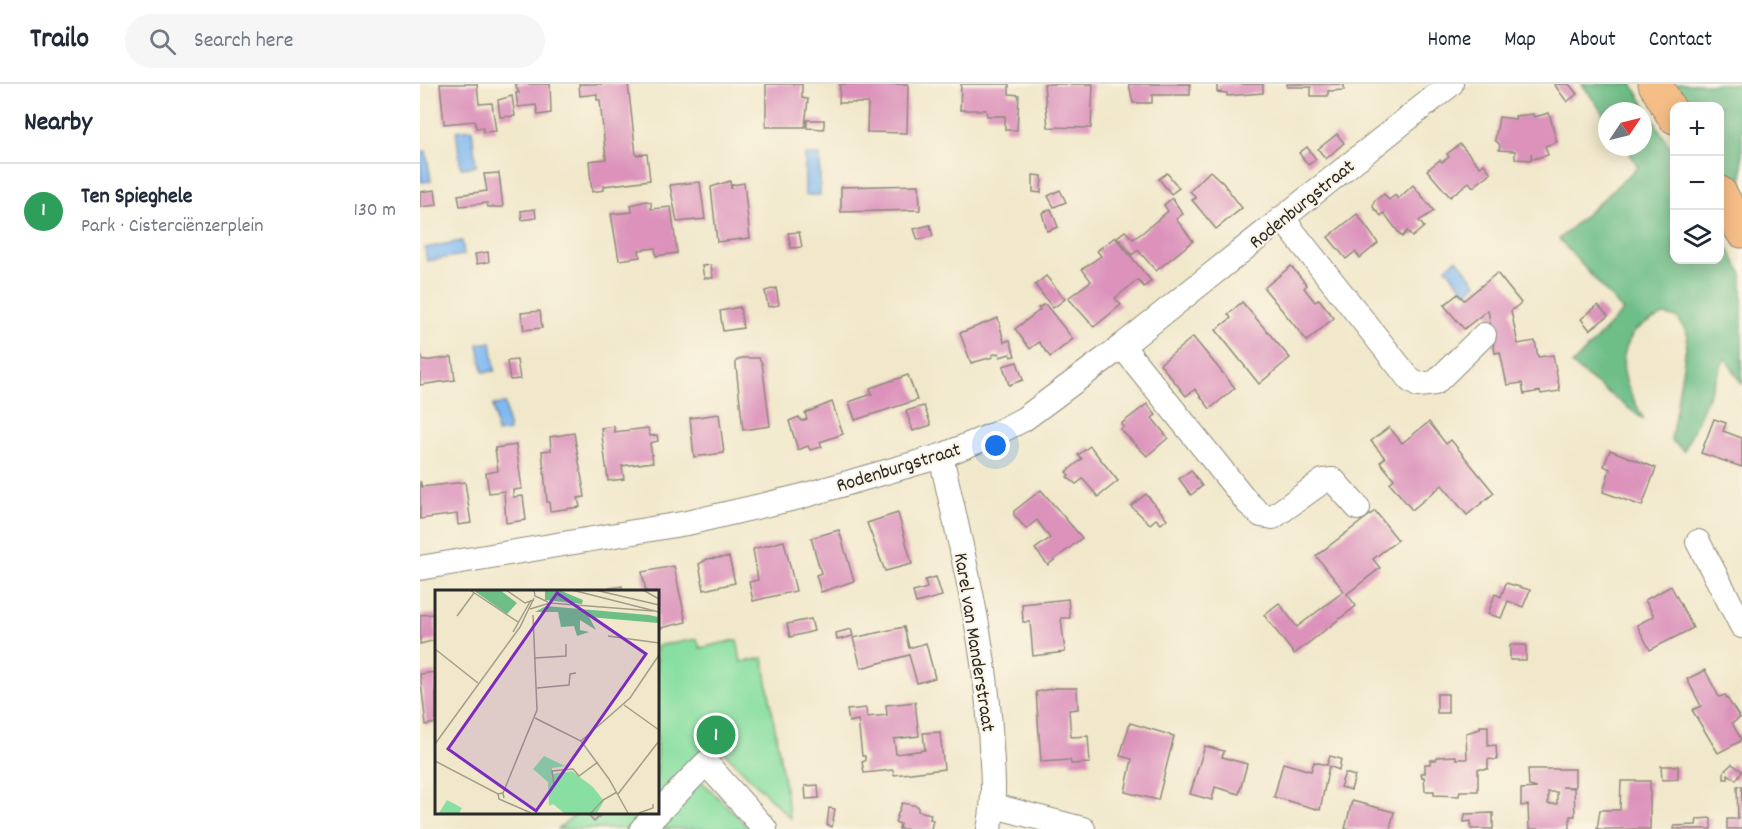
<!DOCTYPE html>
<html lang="en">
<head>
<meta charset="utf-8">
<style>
	body { margin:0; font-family:Dekko,sans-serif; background:#f6f6f7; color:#1f2937 }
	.controls { position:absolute; right:18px; top:18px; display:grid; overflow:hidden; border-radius:12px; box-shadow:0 3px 15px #0003 }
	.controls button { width:54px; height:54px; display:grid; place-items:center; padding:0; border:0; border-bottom:2px solid #e0e1e3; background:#fff; color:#1f2937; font:30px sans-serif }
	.compass { position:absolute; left:1178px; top:18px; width:54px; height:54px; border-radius:50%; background:#fff; box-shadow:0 3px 15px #0003; rotate:55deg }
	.you { position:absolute; left:576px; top:362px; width:21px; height:21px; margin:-15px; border:4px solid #fff; border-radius:50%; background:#1a73e8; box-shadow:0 0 0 9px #1a73e833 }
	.badge { display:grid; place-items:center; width:39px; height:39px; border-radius:50%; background:#1f6fb2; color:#fff; font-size:20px; font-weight:700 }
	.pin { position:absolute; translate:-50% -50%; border:3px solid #fff; box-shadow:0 2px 6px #0006 }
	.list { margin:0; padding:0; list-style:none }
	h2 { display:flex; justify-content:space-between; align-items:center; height:78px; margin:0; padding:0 24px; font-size:26px }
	h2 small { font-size:20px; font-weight:400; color:#747a83 }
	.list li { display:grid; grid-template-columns:39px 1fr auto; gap:18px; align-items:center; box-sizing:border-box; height:96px; padding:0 24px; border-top:2px solid #e0e1e3 }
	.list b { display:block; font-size:22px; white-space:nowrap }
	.list p { margin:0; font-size:20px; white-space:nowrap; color:#747a83 }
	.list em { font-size:20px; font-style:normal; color:#747a83 }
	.icon { flex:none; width:33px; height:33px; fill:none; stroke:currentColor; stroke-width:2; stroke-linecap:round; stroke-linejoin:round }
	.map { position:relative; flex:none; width:1322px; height:745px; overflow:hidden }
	header { display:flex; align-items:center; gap:36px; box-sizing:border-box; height:84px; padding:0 30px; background:#fff; border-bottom:2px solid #e0e1e3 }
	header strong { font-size:28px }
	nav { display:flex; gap:33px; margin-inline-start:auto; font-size:21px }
	.search { width:420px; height:54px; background:#f6f6f7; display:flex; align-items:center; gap:15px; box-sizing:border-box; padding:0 21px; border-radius:33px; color:#747a83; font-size:22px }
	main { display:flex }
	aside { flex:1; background:#fff }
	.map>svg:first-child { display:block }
	.green { fill:#89dfa2; stroke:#5a8566; stroke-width:1.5 }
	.forest { fill:#6ebe88; stroke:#4c745a; stroke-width:1.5 }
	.water { fill:#80b9f1; stroke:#56728e; stroke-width:1.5 }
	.building { fill:#dc92bb; fill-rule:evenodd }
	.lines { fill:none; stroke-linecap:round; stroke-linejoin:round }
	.minor-casing { stroke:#8e8a7b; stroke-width:26 }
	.highway-casing { stroke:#8e8a7b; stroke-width:35 }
	.minor { stroke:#fff; stroke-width:24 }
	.highway { stroke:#f6be87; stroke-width:33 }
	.labels { text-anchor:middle; stroke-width:4.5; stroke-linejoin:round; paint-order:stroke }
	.street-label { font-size:20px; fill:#2b2b2b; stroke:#fcf5e5 }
	.inset-road { fill:none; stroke:#a29c8b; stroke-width:1.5 }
	.view { fill:#7b2cbf; fill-opacity:0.15; stroke:#7b2cbf; stroke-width:3 }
	.inset-edge { fill:none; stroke:#2b2b2b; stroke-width:3 }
</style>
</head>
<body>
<header>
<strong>Trailo</strong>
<div class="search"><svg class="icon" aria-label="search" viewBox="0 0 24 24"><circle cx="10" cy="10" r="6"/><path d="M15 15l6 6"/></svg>Search here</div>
<nav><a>Home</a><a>Map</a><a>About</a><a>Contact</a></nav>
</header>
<main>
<aside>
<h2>Nearby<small></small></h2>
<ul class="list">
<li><span class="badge" style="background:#2e9e5b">1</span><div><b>Ten Spieghele</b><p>Park · Cisterciënzerplein</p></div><em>130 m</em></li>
</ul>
</aside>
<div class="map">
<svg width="1322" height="745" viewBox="0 0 1322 745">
	<rect width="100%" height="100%" fill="#fcf5e5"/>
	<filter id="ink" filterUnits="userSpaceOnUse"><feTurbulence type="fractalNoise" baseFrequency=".0167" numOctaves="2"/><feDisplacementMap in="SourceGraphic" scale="12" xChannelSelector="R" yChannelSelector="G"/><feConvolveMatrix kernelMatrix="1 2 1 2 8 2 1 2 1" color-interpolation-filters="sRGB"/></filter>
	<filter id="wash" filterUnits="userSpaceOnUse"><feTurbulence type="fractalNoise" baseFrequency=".008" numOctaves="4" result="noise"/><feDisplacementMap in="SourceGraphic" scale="24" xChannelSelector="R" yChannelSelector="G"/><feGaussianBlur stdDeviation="1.35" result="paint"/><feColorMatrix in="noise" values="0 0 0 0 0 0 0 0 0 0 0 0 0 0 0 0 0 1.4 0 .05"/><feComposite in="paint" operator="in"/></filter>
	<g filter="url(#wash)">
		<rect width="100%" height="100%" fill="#f1e8cb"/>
		<polygon class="green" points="277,555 280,564 317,556 321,578 343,574 370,734 303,667 293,678 272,688 330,745 138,745 157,729 237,728 237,562"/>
		<g class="forest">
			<path d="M1162 0H1212L1254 70V176H1300V150L1322 190V300L1305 274 1264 367 1251 356 1268 251 1258 234 1244 231C1236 235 1221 240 1215 247 1191 279 1209 306 1224 336L1152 281 1203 227 1139 155 1218 83 1206 63H1223V27H1187V35Z"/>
			<polygon points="1256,0 1322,0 1322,116 1300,76 1300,22 1269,22"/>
		</g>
		<g class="water">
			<polygon points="52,45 56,82 41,84 36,47"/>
			<polygon points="6,67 11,97 1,98 0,68"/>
			<rect x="385" y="71" width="15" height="40"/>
			<polygon points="42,157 44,171 7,177 5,164"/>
			<polygon points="1037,175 1057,200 1046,208 1026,184"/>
			<polygon points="71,258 75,287 63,288 58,260"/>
			<polygon points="85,320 89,347 77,349 73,321"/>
		</g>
		<g id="blocks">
			<g class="building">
				<polygon points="20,0 57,0 59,20 72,19 76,47 63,48 63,43 56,44 55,37 24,40"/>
				<polygon points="95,0 130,0 131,29 118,31 116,21 98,23 96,9 99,9"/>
				<polygon points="159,0 208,0 216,71 227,70 230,96 184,102 184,106 172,108 169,77 186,75 180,16 177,16 177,10 160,12"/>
				<polygon points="346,0 382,0 382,14 388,15 385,43 346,43"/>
				<polygon points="420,0 488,0 487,49 447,48 448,19 419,19"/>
				<polygon points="541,0 589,0 589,10 599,11 597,46 585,46 585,32 567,32 566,26 540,26"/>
				<polygon points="624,0 673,0 671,44 628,43"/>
				<polygon points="709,0 770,0 770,11 732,11 732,19 713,19"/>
				<polygon points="797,0 843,0 843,9 807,12 807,9 797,8"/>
				<polygon points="867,0 924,0 924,6 908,7 908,12 891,12 891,3 867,3"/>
				<polygon points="1134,0 1149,0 1157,10 1147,18"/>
				<polygon points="92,12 95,32 80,33 78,16"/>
				<polygon points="1129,29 1137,58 1125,62 1128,71 1112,75 1111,69 1111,76 1095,75 1095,67 1079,66 1080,61 1075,56 1079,33 1096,35 1095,32 1113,30 1114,33"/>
				<polygon points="387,36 404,36 404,45 387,44"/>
				<polygon points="917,50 924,59 906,75 898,65"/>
				<polygon points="1040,60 1060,83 1064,80 1071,89 1053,103 1049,98 1030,113 1007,86 1020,76 1022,78 1029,73 1027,70"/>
				<polygon points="887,63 896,75 888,81 879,69"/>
				<polygon points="790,87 803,99 822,124 796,145 772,116 776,114 770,107"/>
				<polygon points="79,89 83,123 68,123 67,119 40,122 38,111 67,107 64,90"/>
				<polygon points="747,89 759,104 751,110 739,95"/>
				<polygon points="613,91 622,92 621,109 613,108"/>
				<polygon points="310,97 311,105 312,101 324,99 330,154 297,158 291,103"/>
				<polygon points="280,98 285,135 257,138 250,101"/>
				<polygon points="499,101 500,126 421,128 421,103"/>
				<polygon points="993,101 1014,127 999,137 1004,143 992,153 987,147 982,153 964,129 961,132 953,123 954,117 964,110 969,116 975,111 978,115"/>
				<polygon points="15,106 17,121 0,123 0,108"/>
				<polygon points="640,106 646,118 634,123 628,112"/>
				<polygon points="752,114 763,130 756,135 773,157 736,187 718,166 712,171 697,153 705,147 713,155 722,149 748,127 744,121"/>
				<polygon points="226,117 231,118 231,125 251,123 257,169 236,172 235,164 219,166 220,173 199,176 191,130 212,128 211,121"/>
				<polygon points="115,125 116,134 102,136 101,127"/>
				<polygon points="631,125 638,143 627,147 622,129"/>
				<polygon points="937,130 958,159 940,174 935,168 926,175 908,153"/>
				<polygon points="510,141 513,152 498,156 494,145"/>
				<polygon points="379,148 382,163 371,164 368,149"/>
				<polygon points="695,153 731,197 724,203 718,196 695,214 701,221 674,243 648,214 671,197 662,185 681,172 677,167"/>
				<polygon points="68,168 69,178 57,180 55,170"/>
				<polygon points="291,181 293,194 284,194 282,182"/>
				<polygon points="871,182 887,201 884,204 895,218 899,215 914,234 887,257 844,204"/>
				<polygon points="1077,189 1101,219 1091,227 1098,260 1115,257 1118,273 1133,271 1140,307 1121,310 1120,307 1104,310 1102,299 1087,301 1080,268 1075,269 1068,226 1044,245 1024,221 1038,210 1044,216"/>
				<polygon points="626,192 645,215 633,224 615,201"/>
				<polygon points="356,204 359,221 348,223 345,207"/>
				<polygon points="822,218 870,274 839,300 796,246 811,234 808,230"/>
				<polygon points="623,221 626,221 653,255 630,273 619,258 610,265 595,245 620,226 618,224"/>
				<polygon points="1178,221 1188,232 1170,246 1161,235"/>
				<polygon points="320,223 323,244 303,247 300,227"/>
				<polygon points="120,227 122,244 104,246 101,229"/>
				<polygon points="578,234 584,258 590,256 595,272 591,273 590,270 580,273 579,269 572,271 573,273 551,279 540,249"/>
				<polygon points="773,253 815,304 790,325 775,305 766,312 740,280"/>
				<polygon points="0,267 3,277 32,273 35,296 0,301"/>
				<polygon points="322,274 339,274 342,279 350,342 323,346 316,282 316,277"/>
				<polygon points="97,276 100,295 90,296 87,277"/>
				<polygon points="597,278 603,296 589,301 583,282"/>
				<polygon points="488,291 497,316 435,336 429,318 452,310 450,304"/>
				<polygon points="412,318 423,350 400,358 402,363 390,366 388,362 378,366 369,337 379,333 381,337 387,335 385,329"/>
				<polygon points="727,320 736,331 732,334 748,354 727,372 700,345 703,343 701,340"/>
				<polygon points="504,322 511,341 493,347 486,327"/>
				<polygon points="299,330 304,369 274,373 270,334"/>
				<polygon points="1294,335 1306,339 1303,347 1322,354 1322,383 1281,369"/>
				<polygon points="1009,338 1026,360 1031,356 1074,409 1047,431 1022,401 992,426 970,399 974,395 960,378 965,374 951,357 969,343 982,359"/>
				<polygon points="194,342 194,348 228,344 230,352 237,351 238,357 230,359 233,378 202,382 204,395 188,397 181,344"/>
				<polygon points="154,349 165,413 158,414 160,423 130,427 129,418 127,418 122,367 131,366 130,353"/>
				<polygon points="96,361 102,405 93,406 93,413 103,412 106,436 86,439 84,407 69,409 66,389 78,387 75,364"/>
				<polygon points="670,362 698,397 678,413 663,395 656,400 647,393 649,391 646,388 662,375 658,371"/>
				<polygon points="1190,366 1236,384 1222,422 1183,408 1190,385 1184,382"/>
				<polygon points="771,386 782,402 771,411 759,395"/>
				<polygon points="0,397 2,403 45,398 51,439 38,441 37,430 0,435"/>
				<polygon points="621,406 662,454 628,481 615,465 630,454 617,436 606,445 594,431 594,427"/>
				<polygon points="726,410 747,435 741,440 736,435 730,440 711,422"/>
				<polygon points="955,427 978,456 953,475 960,484 927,510 936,522 874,570 844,531 859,519 877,543 924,507 896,472"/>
				<polygon points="478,429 492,480 465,487 447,439"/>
				<polygon points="419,446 434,497 401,508 396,491 401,489 391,454"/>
				<polygon points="364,457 376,507 333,517 329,498 338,496 333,465"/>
				<polygon points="309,473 315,499 284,506 279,480 287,475"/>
				<polygon points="254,482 266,538 237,545 237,508 226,508 222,488"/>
				<polygon points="516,493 522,512 496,519 493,508 507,504 505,496"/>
				<polygon points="1086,499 1110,506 1103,523 1088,517 1081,534 1068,530 1075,510 1081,513"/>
				<polygon points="202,502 203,508 173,508 173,507"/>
				<polygon points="1251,502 1273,544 1230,566 1217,541 1234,532 1225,516"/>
				<polygon points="648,515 650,534 641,534 645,568 613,572 610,538 603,538 602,520"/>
				<polygon points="16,530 16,556 0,560 0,531"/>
				<polygon points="391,535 394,547 370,553 367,540"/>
				<polygon points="484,543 489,564 506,559 515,594 497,599 489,571 441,584 433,554"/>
				<polygon points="431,545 433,552 417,556 416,549"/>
				<rect x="1090" y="561" width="16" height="15"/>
				<polygon points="1285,586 1299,613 1305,611 1320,634 1312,639 1321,655 1319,658 1298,669 1272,626 1281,622 1267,595"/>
				<polygon points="16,588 16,639 6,641 0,590"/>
				<polygon points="636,604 657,604 658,625 649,626 651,653 668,652 670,679 651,680 650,676 621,678 616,608"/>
				<rect x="1017" y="610" width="11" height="19"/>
				<polygon points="495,618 499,652 474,655 476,670 505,666 503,649 520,648 524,685 474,691 473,686 444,689 442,678 445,677 445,672 442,672 438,636 429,638 427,626 446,624 447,633 467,631 466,621"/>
				<polygon points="710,639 754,652 738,716 705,708 712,675 700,672"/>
				<polygon points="1060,642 1068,642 1068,662 1076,661 1077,676 1068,675 1068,685 1058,685 1058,707 1040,707 1039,712 1014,711 1014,707 1005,707 1004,693 1002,693 1001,689 1005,689 1005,680 1010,680 1010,676 1016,676 1017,673 1036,672 1036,675 1047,675 1046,649 1060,645"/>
				<polygon points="785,662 804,667 802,673 827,680 819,710 795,703 792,716 770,710"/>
				<polygon points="910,672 921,675 919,686 909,682 900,726 854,713 863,679 891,687 894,678 907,681"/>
				<polygon points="1312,680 1322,687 1316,696 1308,690 1308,695 1304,695 1304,687"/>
				<polygon points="1241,682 1258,682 1258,695 1242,696"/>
				<path d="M1108 685H1155V703H1142L1154 704 1155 732H1150V745H1109L1108 721 1101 722V705L1117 704 1109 702ZM1128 708H1137V720H1128Z"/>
				<polygon points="925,689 935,692 931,706 920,703"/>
				<polygon points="1201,697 1230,697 1230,745 1177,745 1180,726 1200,726"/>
				<polygon points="398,701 399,714 386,715 385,702"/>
				<polygon points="1317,702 1322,702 1322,745 1307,745 1307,735 1318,735"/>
				<polygon points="932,717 974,728 970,745 925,745"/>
				<polygon points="482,719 498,722 498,727 511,730 510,735 513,736 511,745 479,745 480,740 475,738"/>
				<polygon points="409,724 415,725 412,743 407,741"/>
				<polygon points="165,728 184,728 174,738"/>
				<polygon points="1073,729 1073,745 1051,745 1051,737 1044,738 1045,730"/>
				<polygon points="1291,734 1291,745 1254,745 1254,742 1276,741 1277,735"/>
			</g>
		</g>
	</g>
	<g filter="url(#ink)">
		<use href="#blocks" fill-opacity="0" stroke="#8e8a7b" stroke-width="1.5"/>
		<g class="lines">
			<g class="minor-casing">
				<g id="minor">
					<polyline points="862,134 990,296 998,301 1015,299 1064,251"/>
					<polyline points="702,262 828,419 841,431 853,433 903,397 913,396 938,424"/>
					<path d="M521 372C542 468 567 564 571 663 573 691 575 718 569 745"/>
					<polyline points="1278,458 1322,542"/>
					<polyline points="0,484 267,439 379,413 521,372 575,350 604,335 702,262 1031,0"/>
					<polyline points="574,722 663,745"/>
					<polyline points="222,745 286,679 345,745"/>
				</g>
			</g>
			<g class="highway-casing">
				<g id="highway">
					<polyline points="1235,0 1254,33"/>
					<polyline points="1300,109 1322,147"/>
				</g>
			</g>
			<use href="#minor" class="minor"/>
			<use href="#highway" class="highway"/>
		</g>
	</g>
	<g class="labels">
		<g class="street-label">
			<text transform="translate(881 119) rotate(-39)" y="7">Rodenburgstraat</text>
			<text transform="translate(478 382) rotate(-17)" y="7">Rodenburgstraat</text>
			<text transform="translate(556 558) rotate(81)" y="7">Karel van Manderstraat</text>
		</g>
	</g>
	<g transform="translate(15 506)">
		<rect width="224" height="224" fill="#f1e8cb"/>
		<path d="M109 166 130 176 117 178V184L137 181 158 197 169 211 162 223H129L118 214 114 216 113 192 98 179ZM12 210 27 218 24 223H4Z" fill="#89dfa2"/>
		<path d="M38 0H65L82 13 72 24ZM110 0H124L148 10 147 14 110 10ZM111 16 214 25 223 27V33L154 27 161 40 145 30V40L154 42 142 46 139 36 126 37 123 22H100Z" fill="#6ebe88"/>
		<path class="inset-road" d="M35 0 83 32M71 0 90 13 99 10M99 0 100 6 113 12M137 0 224 22M160 0 224 15M208 0 224 9M95 19 115 13 218 21M22 26 39 3M78 42 96 10M173 46 224 53M0 59 43 93M100 68 131 66V54M102 98 134 95 135 84 141 83M189 115 224 140M100 128 146 151 174 189 193 223M146 151 195 108 224 65M0 154 85 37 99 8M0 171 63 204 68 203 69 208M119 195 117 181 138 179 144 186 163 172M68 203 102 120 98 25M63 204 64 209 96 223M183 204 224 151M156 223 168 210 182 202M204 223 218 218V214"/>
		<path class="view" d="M122 3 211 64 101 221 13 159Z"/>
		<rect width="224" height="224" class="inset-edge"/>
	</g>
</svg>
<div class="controls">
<button>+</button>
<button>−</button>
<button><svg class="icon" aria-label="layers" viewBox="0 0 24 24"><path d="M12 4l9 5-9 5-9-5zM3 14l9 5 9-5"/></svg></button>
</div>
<svg class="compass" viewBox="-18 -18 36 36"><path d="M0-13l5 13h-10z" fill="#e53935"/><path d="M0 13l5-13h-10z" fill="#747a83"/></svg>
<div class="you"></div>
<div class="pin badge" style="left:296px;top:651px;background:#2e9e5b">1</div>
</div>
</main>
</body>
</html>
